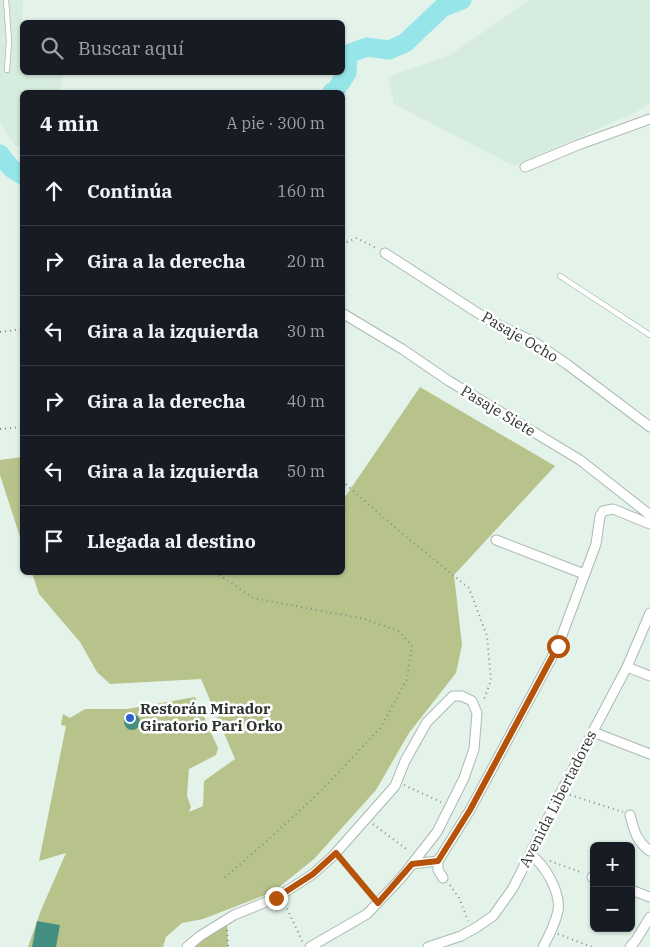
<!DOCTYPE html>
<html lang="es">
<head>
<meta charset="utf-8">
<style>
	body { margin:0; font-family:"IBM Plex Serif",serif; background:#242831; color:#f1f3f6 }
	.controls { position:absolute; right:15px; bottom:15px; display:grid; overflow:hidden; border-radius:8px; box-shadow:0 1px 4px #0004 }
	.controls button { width:45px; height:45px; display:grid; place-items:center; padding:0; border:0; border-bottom:1px solid #363941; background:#171b24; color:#f1f3f6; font:25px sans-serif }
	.stop { position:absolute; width:15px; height:15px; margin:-11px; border:4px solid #b45309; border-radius:50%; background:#fff }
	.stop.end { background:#b45309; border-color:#fff; box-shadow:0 1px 5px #0008 }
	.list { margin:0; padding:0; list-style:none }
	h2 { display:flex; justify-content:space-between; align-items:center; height:65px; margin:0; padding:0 20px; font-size:21px }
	h2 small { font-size:16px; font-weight:400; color:#9ea1a6 }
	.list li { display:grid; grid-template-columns:32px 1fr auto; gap:15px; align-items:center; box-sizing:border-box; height:70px; padding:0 20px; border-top:1px solid #363941 }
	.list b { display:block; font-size:19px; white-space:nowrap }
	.list em { font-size:16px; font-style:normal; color:#9ea1a6 }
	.icon { flex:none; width:28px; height:28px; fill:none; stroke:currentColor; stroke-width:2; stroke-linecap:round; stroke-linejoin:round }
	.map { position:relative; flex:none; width:650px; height:947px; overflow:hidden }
	.search { position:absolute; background:#171b24; box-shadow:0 1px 4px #0004; left:20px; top:20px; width:325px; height:55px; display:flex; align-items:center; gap:12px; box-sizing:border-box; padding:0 18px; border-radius:8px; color:#9ea1a6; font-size:19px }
	.panel { position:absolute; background:#171b24; box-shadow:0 1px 4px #0004; left:20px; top:90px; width:325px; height:485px; border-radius:8px }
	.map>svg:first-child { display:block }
	.built { fill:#d5ecde }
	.green { fill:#b7c38b }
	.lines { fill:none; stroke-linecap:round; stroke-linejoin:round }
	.river { stroke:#95e5e9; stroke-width:19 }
	.building { fill:#448f81 }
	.service-casing { stroke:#abb9b0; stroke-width:6 }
	.minor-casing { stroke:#abb9b0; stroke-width:11 }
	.path { stroke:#838d87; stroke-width:2; stroke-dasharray:1 4; stroke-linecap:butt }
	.service { stroke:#fff; stroke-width:4.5 }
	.minor { stroke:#fff; stroke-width:9 }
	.route { stroke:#b45309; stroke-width:6 }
	.poi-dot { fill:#2c63d1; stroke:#fff; stroke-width:2 }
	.labels { text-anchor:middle; stroke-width:5; stroke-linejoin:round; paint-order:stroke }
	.street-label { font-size:15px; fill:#2e3430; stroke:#fff }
	.poi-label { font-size:15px; font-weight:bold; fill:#2e3430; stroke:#fff; text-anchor:start }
</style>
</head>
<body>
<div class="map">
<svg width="650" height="947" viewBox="0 0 650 947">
	<rect width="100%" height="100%" fill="#e4f3ea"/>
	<g class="built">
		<polygon points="0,0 23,0 20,72 62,75 61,92 22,92 22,146 15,146 0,123"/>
		<polygon points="530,0 650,0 650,103 636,112 514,166 394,104 388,77 450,55"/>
	</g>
	<g class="green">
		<polygon points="420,387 555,466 454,575 462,645 456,673 409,733 376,790 314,859 273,892 203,919 182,923 166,937 163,947 28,947 41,910 66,853 39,861 66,726 61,725 63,714 70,718 85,709 127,709 195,697 218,748 216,755 189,769 187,796 191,807 189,812 203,806 204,781 235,759 201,679 110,684 97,672 80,642 39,594 32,573 342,572 343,500"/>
		<polygon points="22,457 22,543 0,475 0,460"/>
		<polygon points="227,920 228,947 187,947"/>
	</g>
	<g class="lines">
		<g class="river">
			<polyline points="332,92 335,91 347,73 348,54 367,47 389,50 405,43 442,8 462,0"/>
			<polyline points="0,154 11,168 22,175"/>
		</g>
	</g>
	<g class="building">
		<circle cx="132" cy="722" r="8"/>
		<polygon points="37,921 60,925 56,947 32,947"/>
	</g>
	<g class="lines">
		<g class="service-casing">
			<g id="service">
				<polyline points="6,0 9,41 7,70"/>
				<polyline points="560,276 650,335"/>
			</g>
		</g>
		<g class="minor-casing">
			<g id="minor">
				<polyline points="525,167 578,145 650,119"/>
				<polyline points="385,253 487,319 536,343 568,365 650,427"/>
				<polyline points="342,313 402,349 449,381 580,460 650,515"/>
				<polyline points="496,540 584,574"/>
				<polyline points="627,667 650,676"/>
				<polyline points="593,732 650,754"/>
				<path d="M630 815C634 830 636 841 650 851"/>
				<path d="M530 854C545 865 561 892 558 911 555 924 549 936 543 947"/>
				<polyline points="412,864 438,861"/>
				<polyline points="592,877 594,877"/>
				<polyline points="443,878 438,870 438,861 470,810 558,646 596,544 600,516 603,511 613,509 650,524"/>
				<polyline points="631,890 650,897"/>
				<polyline points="187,947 200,936 234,915 276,898 313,874 333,856 395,786 405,761 427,722 453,696 462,696 472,701 477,713 474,749 464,778 437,832 401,878 367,914 310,947"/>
				<polyline points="428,947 461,936 477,927 493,916 513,888 561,792 627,667 650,613"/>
				<polyline points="630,947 636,940 650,917"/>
			</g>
		</g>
		<g class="path">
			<polyline points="342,244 357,238 376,248"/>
			<polyline points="0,332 22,329"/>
			<polyline points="0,429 22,427"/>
			<polyline points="342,481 405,536 469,588 487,636 491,680 483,702"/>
			<polyline points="215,572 253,598 365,619 398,631 412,645 407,679 381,727 320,792 269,839 223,879"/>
			<polyline points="404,785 441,802"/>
			<polyline points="570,795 623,812"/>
			<polyline points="373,824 409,851"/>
			<polyline points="343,861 372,895"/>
			<polyline points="550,861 583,873"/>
			<polyline points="450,885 459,898 468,921"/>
			<polyline points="285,904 303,943"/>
			<polyline points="227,930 228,947"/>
			<polyline points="558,934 592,947"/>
		</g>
		<use href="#service" class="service"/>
		<use href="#minor" class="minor"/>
	</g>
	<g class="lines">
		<polyline class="route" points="276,898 313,874 336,853 378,903 412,864 438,861 470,810 558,646"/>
	</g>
	<circle class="poi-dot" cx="130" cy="718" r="5"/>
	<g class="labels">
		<g class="street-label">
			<text transform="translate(520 337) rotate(30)" y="5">Pasaje Ocho</text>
			<text transform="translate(498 411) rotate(31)" y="5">Pasaje Siete</text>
			<text transform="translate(558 799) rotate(-63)" y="5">Avenida Libertadores</text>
		</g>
		<g class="poi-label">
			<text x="140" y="714">Restorán Mirador<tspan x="140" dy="17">Giratorio Pari Orko</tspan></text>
		</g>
	</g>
</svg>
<div class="controls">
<button>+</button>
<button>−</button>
</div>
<div class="stop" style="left:558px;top:646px"></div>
<div class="stop end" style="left:276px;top:898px"></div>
<div class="search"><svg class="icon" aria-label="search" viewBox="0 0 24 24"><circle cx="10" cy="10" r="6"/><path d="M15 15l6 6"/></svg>Buscar aquí</div>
<section class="panel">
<h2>4 min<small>A pie · 300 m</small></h2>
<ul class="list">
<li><svg class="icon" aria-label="ahead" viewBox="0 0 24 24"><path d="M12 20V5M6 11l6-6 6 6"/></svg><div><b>Continúa</b></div><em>160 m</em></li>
<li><svg class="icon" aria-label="right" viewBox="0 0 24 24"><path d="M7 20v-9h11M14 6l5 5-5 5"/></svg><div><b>Gira a la derecha</b></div><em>20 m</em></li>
<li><svg class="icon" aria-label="left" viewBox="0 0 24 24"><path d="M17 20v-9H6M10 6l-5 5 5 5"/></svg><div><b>Gira a la izquierda</b></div><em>30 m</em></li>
<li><svg class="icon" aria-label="right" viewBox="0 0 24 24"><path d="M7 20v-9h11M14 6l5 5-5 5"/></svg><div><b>Gira a la derecha</b></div><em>40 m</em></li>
<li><svg class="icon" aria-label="left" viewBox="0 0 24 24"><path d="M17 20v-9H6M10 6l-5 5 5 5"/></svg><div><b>Gira a la izquierda</b></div><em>50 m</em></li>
<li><svg class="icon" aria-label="arrive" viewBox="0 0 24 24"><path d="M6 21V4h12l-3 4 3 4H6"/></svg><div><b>Llegada al destino</b></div></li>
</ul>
</section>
</div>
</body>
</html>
